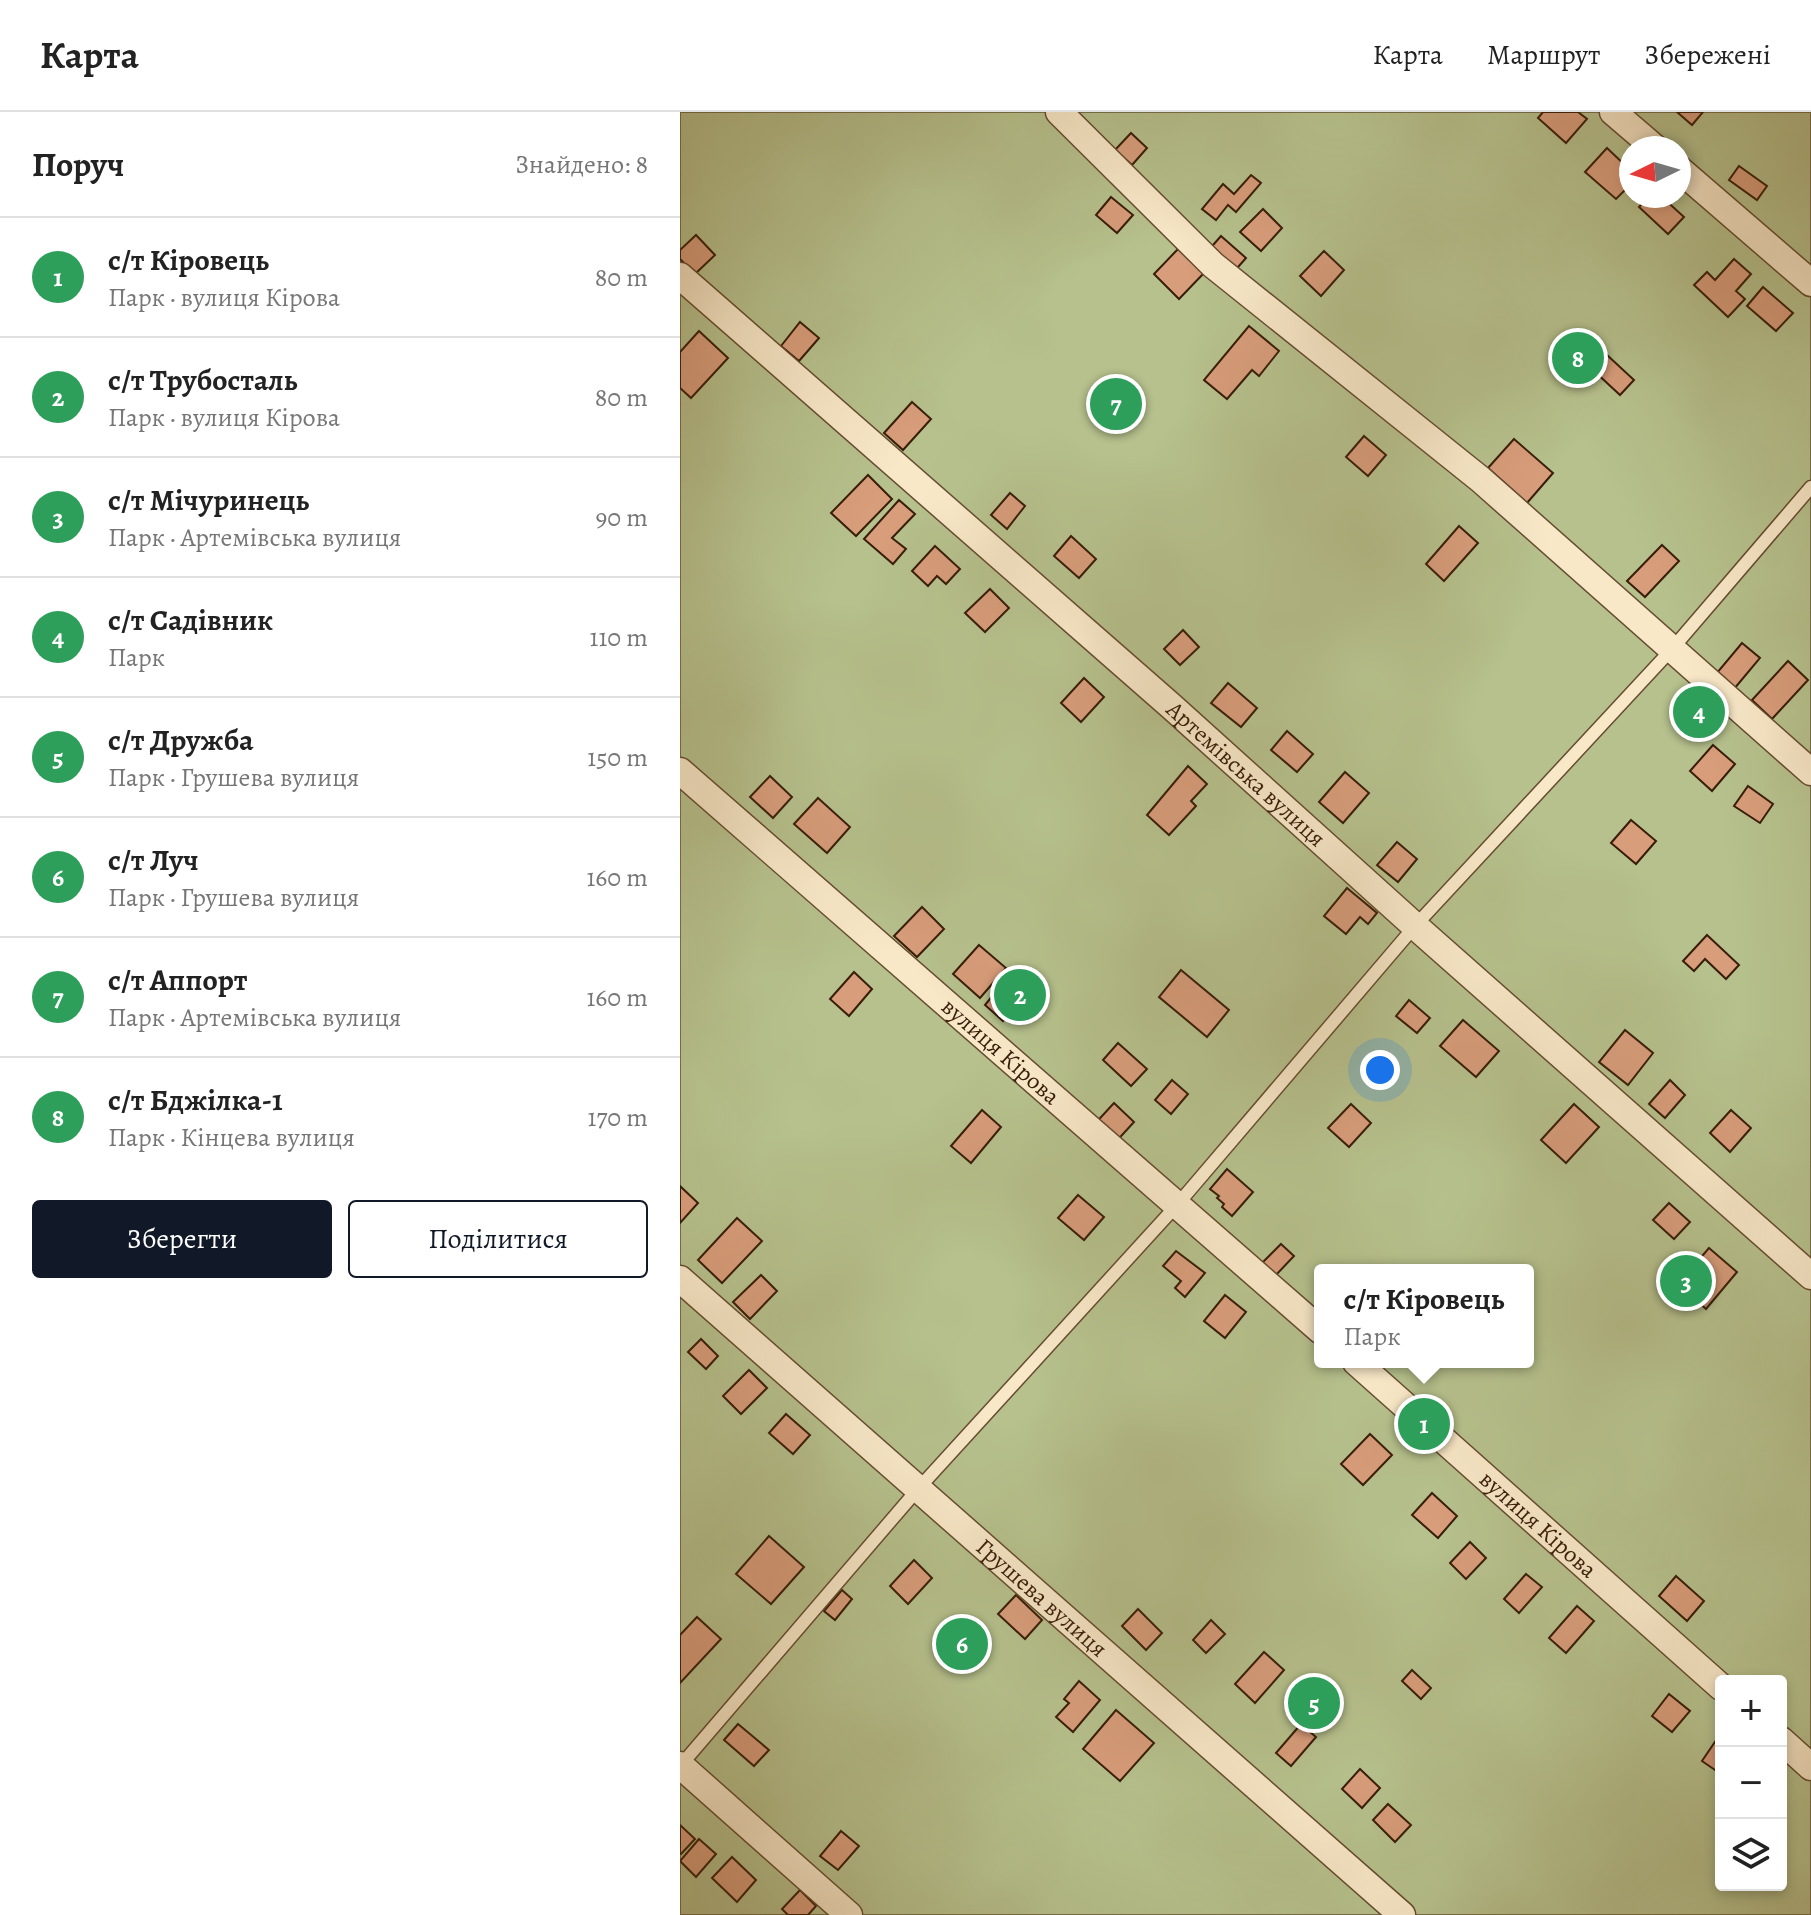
<!DOCTYPE html>
<html lang="uk">
<head>
<meta charset="utf-8">
<style>
	body { margin:0; font-family:Alegreya,serif; background:#f6f6f6; color:#222 }
	.controls { position:absolute; right:24px; bottom:24px; display:grid; overflow:hidden; border-radius:8px; box-shadow:0 4px 12px #0003 }
	.controls button { width:72px; height:72px; display:grid; place-items:center; padding:0; border:0; border-bottom:2px solid #e0e0e0; background:#fff; color:#222; font:40px sans-serif }
	.compass { position:absolute; left:939px; top:24px; width:72px; height:72px; border-radius:50%; background:#fff; box-shadow:0 4px 12px #0003; rotate:265deg }
	.you { position:absolute; left:700px; top:958px; width:28px; height:28px; margin:-20px; border:6px solid #fff; border-radius:50%; background:#1a73e8; box-shadow:0 0 0 12px #1a73e833 }
	.badge { display:grid; place-items:center; width:52px; height:52px; border-radius:50%; background:#111827; color:#fff; font-size:26px; font-weight:700 }
	.pin { position:absolute; translate:-50% -50%; border:4px solid #fff; box-shadow:0 2px 8px #0006 }
	.popup { position:absolute; left:634px; top:1152px; width:220px; height:104px; box-sizing:border-box; display:grid; place-content:center; border-radius:8px; background:#fff; filter:drop-shadow(0 2px 6px #0005); font-size:26px; white-space:nowrap; color:#767676 }
	.popup b { font-size:30px; color:#222 }
	.popup::after { content:''; position:absolute; left:50%; top:100%; margin-left:-16px; border:16px solid transparent; border-top-color:#fff }
	.list { margin:0; padding:0; list-style:none }
	h2 { display:flex; justify-content:space-between; align-items:center; height:104px; margin:0; padding:0 32px; font-size:34px }
	h2 small { font-size:26px; font-weight:400; color:#767676 }
	.list li { display:grid; grid-template-columns:52px 1fr auto; gap:24px; align-items:center; box-sizing:border-box; height:120px; padding:0 32px; border-top:2px solid #e0e0e0 }
	.list b { display:block; font-size:30px; white-space:nowrap }
	.list p { margin:0; font-size:26px; white-space:nowrap; color:#767676 }
	.list em { font-size:26px; font-style:normal; color:#767676 }
	.actions { display:flex; gap:16px; padding:24px 32px }
	.actions a { flex:1; padding:18px 0; border:2px solid #111827; border-radius:8px; text-align:center; font-size:28px; color:#111827 }
	.actions .main { background:#111827; color:#fff }
	.icon { flex:none; width:44px; height:44px; fill:none; stroke:currentColor; stroke-width:2; stroke-linecap:round; stroke-linejoin:round }
	.map { position:relative; flex:none; width:1131px; height:1803px; overflow:hidden }
	header { display:flex; align-items:center; gap:48px; box-sizing:border-box; height:112px; padding:0 40px; background:#fff; border-bottom:2px solid #e0e0e0 }
	header strong { font-size:38px }
	nav { display:flex; gap:44px; margin-inline-start:auto; font-size:28px }
	main { display:flex }
	aside { flex:1; background:#fff }
	.map>svg:first-child { display:block }
	.green { fill:#b6c18d; stroke:#776f4a; stroke-width:2; fill-rule:evenodd }
	.building { fill:#d89d7b; stroke:#381d08; stroke-width:2 }
	.lines { fill:none; stroke-linecap:round; stroke-linejoin:round }
	.service-casing { stroke:#674c30; stroke-width:15 }
	.minor-casing { stroke:#674c30; stroke-width:29 }
	.service { stroke:#f8e8c8; stroke-width:12 }
	.minor { stroke:#f8e8c8; stroke-width:26 }
	.labels { text-anchor:middle; stroke-width:6; stroke-linejoin:round; paint-order:stroke }
	.street-label { font-size:24px; fill:#381d08; stroke:#f8e8c8 }
</style>
</head>
<body>
<header>
<strong>Карта</strong>
<nav><a>Карта</a><a>Маршрут</a><a>Збережені</a></nav>
</header>
<main>
<aside>
<h2>Поруч<small>Знайдено: 8</small></h2>
<ul class="list">
<li><span class="badge" style="background:#2e9e5b">1</span><div><b>с/т Кіровець</b><p>Парк · вулиця Кірова</p></div><em>80 m</em></li>
<li><span class="badge" style="background:#2e9e5b">2</span><div><b>с/т Трубосталь</b><p>Парк · вулиця Кірова</p></div><em>80 m</em></li>
<li><span class="badge" style="background:#2e9e5b">3</span><div><b>с/т Мічуринець</b><p>Парк · Артемівська вулиця</p></div><em>90 m</em></li>
<li><span class="badge" style="background:#2e9e5b">4</span><div><b>с/т Садівник</b><p>Парк</p></div><em>110 m</em></li>
<li><span class="badge" style="background:#2e9e5b">5</span><div><b>с/т Дружба</b><p>Парк · Грушева вулиця</p></div><em>150 m</em></li>
<li><span class="badge" style="background:#2e9e5b">6</span><div><b>с/т Луч</b><p>Парк · Грушева вулиця</p></div><em>160 m</em></li>
<li><span class="badge" style="background:#2e9e5b">7</span><div><b>с/т Аппорт</b><p>Парк · Артемівська вулиця</p></div><em>160 m</em></li>
<li><span class="badge" style="background:#2e9e5b">8</span><div><b>с/т Бджілка-1</b><p>Парк · Кінцева вулиця</p></div><em>170 m</em></li>
</ul>
<div class="actions"><a class="main">Зберегти</a><a>Поділитися</a></div>
</aside>
<div class="map">
<svg width="1131" height="1803" viewBox="0 0 1131 1803">
	<rect width="100%" height="100%" fill="#f4dbaa"/>
	<filter id="stains"><feTurbulence type="fractalNoise" baseFrequency=".0025" numOctaves="4"/><feColorMatrix values="0 0 0 0 .2 0 0 0 0 .09 0 0 0 0 .02 0 0 0 .5 -.17"/></filter>
	<radialGradient id="worn" r=".72"><stop offset=".6" stop-color="#630" stop-opacity="0"/><stop offset="1" stop-color="#630" stop-opacity=".3"/></radialGradient>
	<path class="green" d="M0 0H1131V1803H0ZM951 36H999V84H951ZM640 1158H848V1250H640ZM1041 1569H1101V1773H1041Z"/>
	<g class="building">
		<polygon points="863,0 898,0 907,7 886,31 858,6"/>
		<polygon points="997,0 1023,0 1012,13"/>
		<polygon points="451,21 467,36 452,53 435,38"/>
		<polygon points="927,36 948,56 951,52 951,72 936,87 905,60"/>
		<polygon points="1059,54 1087,74 1077,88 1049,68"/>
		<polygon points="571,63 581,71 556,100 548,93 536,108 522,97 543,72 554,82"/>
		<polygon points="969,84 981,84 1004,105 988,122 959,95"/>
		<polygon points="431,85 453,103 437,121 416,103"/>
		<polygon points="583,97 602,116 581,139 560,120"/>
		<polygon points="16,123 35,143 15,162 0,147 0,138"/>
		<polygon points="541,124 566,146 551,163 526,141"/>
		<polygon points="498,137 524,161 499,187 474,162"/>
		<polygon points="644,139 664,158 641,184 620,164"/>
		<polygon points="1054,147 1071,162 1056,179 1065,187 1048,205 1014,173 1027,160 1035,168"/>
		<polygon points="1083,175 1113,201 1096,219 1067,194"/>
		<polygon points="120,210 139,226 119,249 101,234"/>
		<polygon points="569,214 599,239 579,264 572,258 547,287 524,268"/>
		<polygon points="19,219 48,246 11,286 0,276 0,240"/>
		<polygon points="927,243 954,268 940,283 913,258"/>
		<polygon points="232,290 251,307 223,338 204,321"/>
		<polygon points="684,324 706,343 688,364 666,345"/>
		<polygon points="834,327 873,361 847,391 808,356"/>
		<polygon points="188,363 212,387 176,424 151,401"/>
		<polygon points="330,381 345,394 327,417 311,403"/>
		<polygon points="219,388 235,402 212,426 226,437 213,452 184,427"/>
		<polygon points="779,414 798,431 764,469 746,452"/>
		<polygon points="391,424 416,447 399,466 374,444"/>
		<polygon points="982,433 999,449 965,485 947,469"/>
		<polygon points="255,434 280,457 266,472 257,464 248,474 232,459"/>
		<polygon points="310,477 329,496 305,520 285,501"/>
		<polygon points="503,518 519,535 500,553 484,537"/>
		<polygon points="1062,531 1080,546 1054,577 1036,562"/>
		<polygon points="1108,549 1128,568 1092,607 1072,588"/>
		<polygon points="404,566 424,585 401,610 381,591"/>
		<polygon points="548,571 577,596 561,615 531,591"/>
		<polygon points="607,619 633,642 617,660 591,638"/>
		<polygon points="1033,633 1055,652 1032,679 1010,659"/>
		<polygon points="508,654 527,672 511,689 516,694 489,723 467,703"/>
		<polygon points="665,660 689,681 663,711 639,690"/>
		<polygon points="90,664 112,685 93,706 70,685"/>
		<polygon points="1068,674 1093,692 1080,711 1054,694"/>
		<polygon points="138,686 170,715 147,741 114,712"/>
		<polygon points="951,708 976,729 956,752 931,731"/>
		<polygon points="717,730 737,747 718,770 697,753"/>
		<polygon points="667,776 697,801 688,812 680,805 666,822 644,804"/>
		<polygon points="242,795 264,817 237,845 214,824"/>
		<polygon points="1027,823 1059,853 1046,867 1025,847 1014,859 1003,849"/>
		<polygon points="299,833 326,856 300,886 273,862"/>
		<polygon points="501,858 549,898 527,925 479,885"/>
		<polygon points="174,860 192,877 169,904 150,887"/>
		<polygon points="332,860 351,876 323,909 305,893"/>
		<polygon points="729,888 750,906 737,921 716,904"/>
		<polygon points="783,908 819,939 796,965 760,934"/>
		<polygon points="945,918 973,941 948,973 919,950"/>
		<polygon points="438,931 467,957 451,974 423,948"/>
		<polygon points="492,968 508,982 491,1002 475,988"/>
		<polygon points="990,968 1005,983 985,1006 969,992"/>
		<polygon points="434,991 454,1010 432,1034 411,1016"/>
		<polygon points="671,992 691,1011 669,1035 648,1016"/>
		<polygon points="894,992 919,1015 886,1051 861,1028"/>
		<polygon points="302,998 321,1015 291,1051 271,1034"/>
		<polygon points="1051,998 1071,1016 1050,1040 1030,1021"/>
		<polygon points="547,1057 573,1080 552,1104 542,1095 544,1092 537,1086 539,1084 530,1077"/>
		<polygon points="0,1074 18,1091 0,1111"/>
		<polygon points="398,1083 424,1105 404,1128 378,1106"/>
		<polygon points="989,1091 1010,1110 994,1127 973,1108"/>
		<polygon points="57,1106 82,1129 42,1171 18,1148"/>
		<polygon points="601,1132 614,1144 595,1164 582,1151"/>
		<polygon points="1029,1136 1057,1160 1026,1197 998,1172"/>
		<polygon points="496,1139 525,1161 505,1185 495,1176 501,1169 483,1154"/>
		<polygon points="81,1163 97,1179 70,1207 53,1190"/>
		<polygon points="545,1183 566,1200 545,1226 524,1209"/>
		<polygon points="21,1227 38,1244 26,1257 8,1240"/>
		<polygon points="69,1258 87,1276 61,1302 43,1284"/>
		<polygon points="106,1302 130,1323 113,1342 89,1321"/>
		<polygon points="690,1322 712,1343 683,1373 661,1352"/>
		<polygon points="752,1381 777,1404 758,1426 732,1403"/>
		<polygon points="89,1424 124,1455 91,1492 56,1462"/>
		<polygon points="790,1430 806,1446 786,1467 770,1451"/>
		<polygon points="234,1448 252,1466 228,1492 210,1474"/>
		<polygon points="846,1462 862,1475 839,1501 824,1487"/>
		<polygon points="996,1464 1024,1489 1007,1509 979,1484"/>
		<polygon points="162,1478 172,1487 155,1508 144,1499"/>
		<polygon points="336,1483 362,1508 345,1527 318,1502"/>
		<polygon points="897,1494 914,1509 886,1541 869,1526"/>
		<polygon points="458,1497 482,1521 466,1538 442,1514"/>
		<polygon points="17,1505 41,1527 0,1571 0,1523"/>
		<polygon points="531,1508 545,1522 526,1541 513,1528"/>
		<polygon points="584,1540 604,1558 575,1591 555,1572"/>
		<polygon points="732,1558 751,1576 741,1587 722,1569"/>
		<polygon points="399,1569 420,1588 393,1620 376,1605 389,1591 384,1587"/>
		<polygon points="989,1582 1010,1599 992,1620 972,1604"/>
		<polygon points="436,1598 474,1631 440,1669 403,1637"/>
		<polygon points="58,1612 89,1638 74,1654 44,1628"/>
		<polygon points="621,1612 636,1625 611,1654 596,1641"/>
		<polygon points="1039,1624 1041,1650 1035,1658 1022,1649"/>
		<polygon points="680,1657 700,1676 682,1696 662,1677"/>
		<polygon points="708,1692 731,1713 715,1730 693,1708"/>
		<polygon points="0,1713 15,1727 1,1742 0,1741"/>
		<polygon points="161,1719 179,1734 158,1758 140,1744"/>
		<polygon points="19,1727 36,1742 16,1765 0,1749"/>
		<polygon points="52,1745 76,1768 57,1790 32,1766"/>
		<polygon points="120,1778 136,1794 128,1803 108,1803 102,1797"/>
	</g>
	<g class="lines">
		<g class="service-casing">
			<polyline id="service" points="1,1653 238,1377 497,1093 735,814 992,537 1131,375"/>
		</g>
		<g class="minor-casing">
			<g id="minor">
				<polyline points="379,0 533,153 800,367 1131,660"/>
				<polyline points="933,0 975,36"/>
				<polyline points="999,57 1131,171"/>
				<path id="s1" d="M0 164 491 594 735 814 1131 1164"/>
				<path id="s2" d="M0 659 640 1218"/>
				<path id="s3" d="M0 1167 722 1803"/>
				<path id="s4" d="M676 1250 1041 1575"/>
				<polyline points="1101,1628 1131,1655"/>
				<polyline points="0,1653 169,1803"/>
			</g>
		</g>
		<use href="#service" class="service"/>
		<use href="#minor" class="minor"/>
	</g>
	<g class="labels">
		<g class="street-label">
			<text dy="8" stroke="none"><textPath href="#s1" startOffset="754">Артемівська вулиця</textPath></text>
			<text dy="8" stroke="none"><textPath href="#s2" startOffset="426">вулиця Кірова</textPath></text>
			<text dy="8" stroke="none"><textPath href="#s4" startOffset="244">вулиця Кірова</textPath></text>
			<text dy="8" stroke="none"><textPath href="#s3" startOffset="482">Грушева вулиця</textPath></text>
		</g>
	</g>
	<rect width="100%" height="100%" filter="url(#stains)"/>
	<rect width="100%" height="100%" fill="url(#worn)"/>
</svg>
<div class="controls">
<button>+</button>
<button>−</button>
<button><svg class="icon" aria-label="layers" viewBox="0 0 24 24"><path d="M12 4l9 5-9 5-9-5zM3 14l9 5 9-5"/></svg></button>
</div>
<svg class="compass" viewBox="-18 -18 36 36"><path d="M0-13l5 13h-10z" fill="#e53935"/><path d="M0 13l5-13h-10z" fill="#767676"/></svg>
<div class="you"></div>
<div class="pin badge" style="left:744px;top:1312px;background:#2e9e5b">1</div>
<div class="popup"><b>с/т Кіровець</b>Парк</div>
<div class="pin badge" style="left:340px;top:883px;background:#2e9e5b">2</div>
<div class="pin badge" style="left:1006px;top:1169px;background:#2e9e5b">3</div>
<div class="pin badge" style="left:1019px;top:600px;background:#2e9e5b">4</div>
<div class="pin badge" style="left:634px;top:1591px;background:#2e9e5b">5</div>
<div class="pin badge" style="left:282px;top:1532px;background:#2e9e5b">6</div>
<div class="pin badge" style="left:436px;top:292px;background:#2e9e5b">7</div>
<div class="pin badge" style="left:898px;top:246px;background:#2e9e5b">8</div>
</div>
</main>
</body>
</html>
